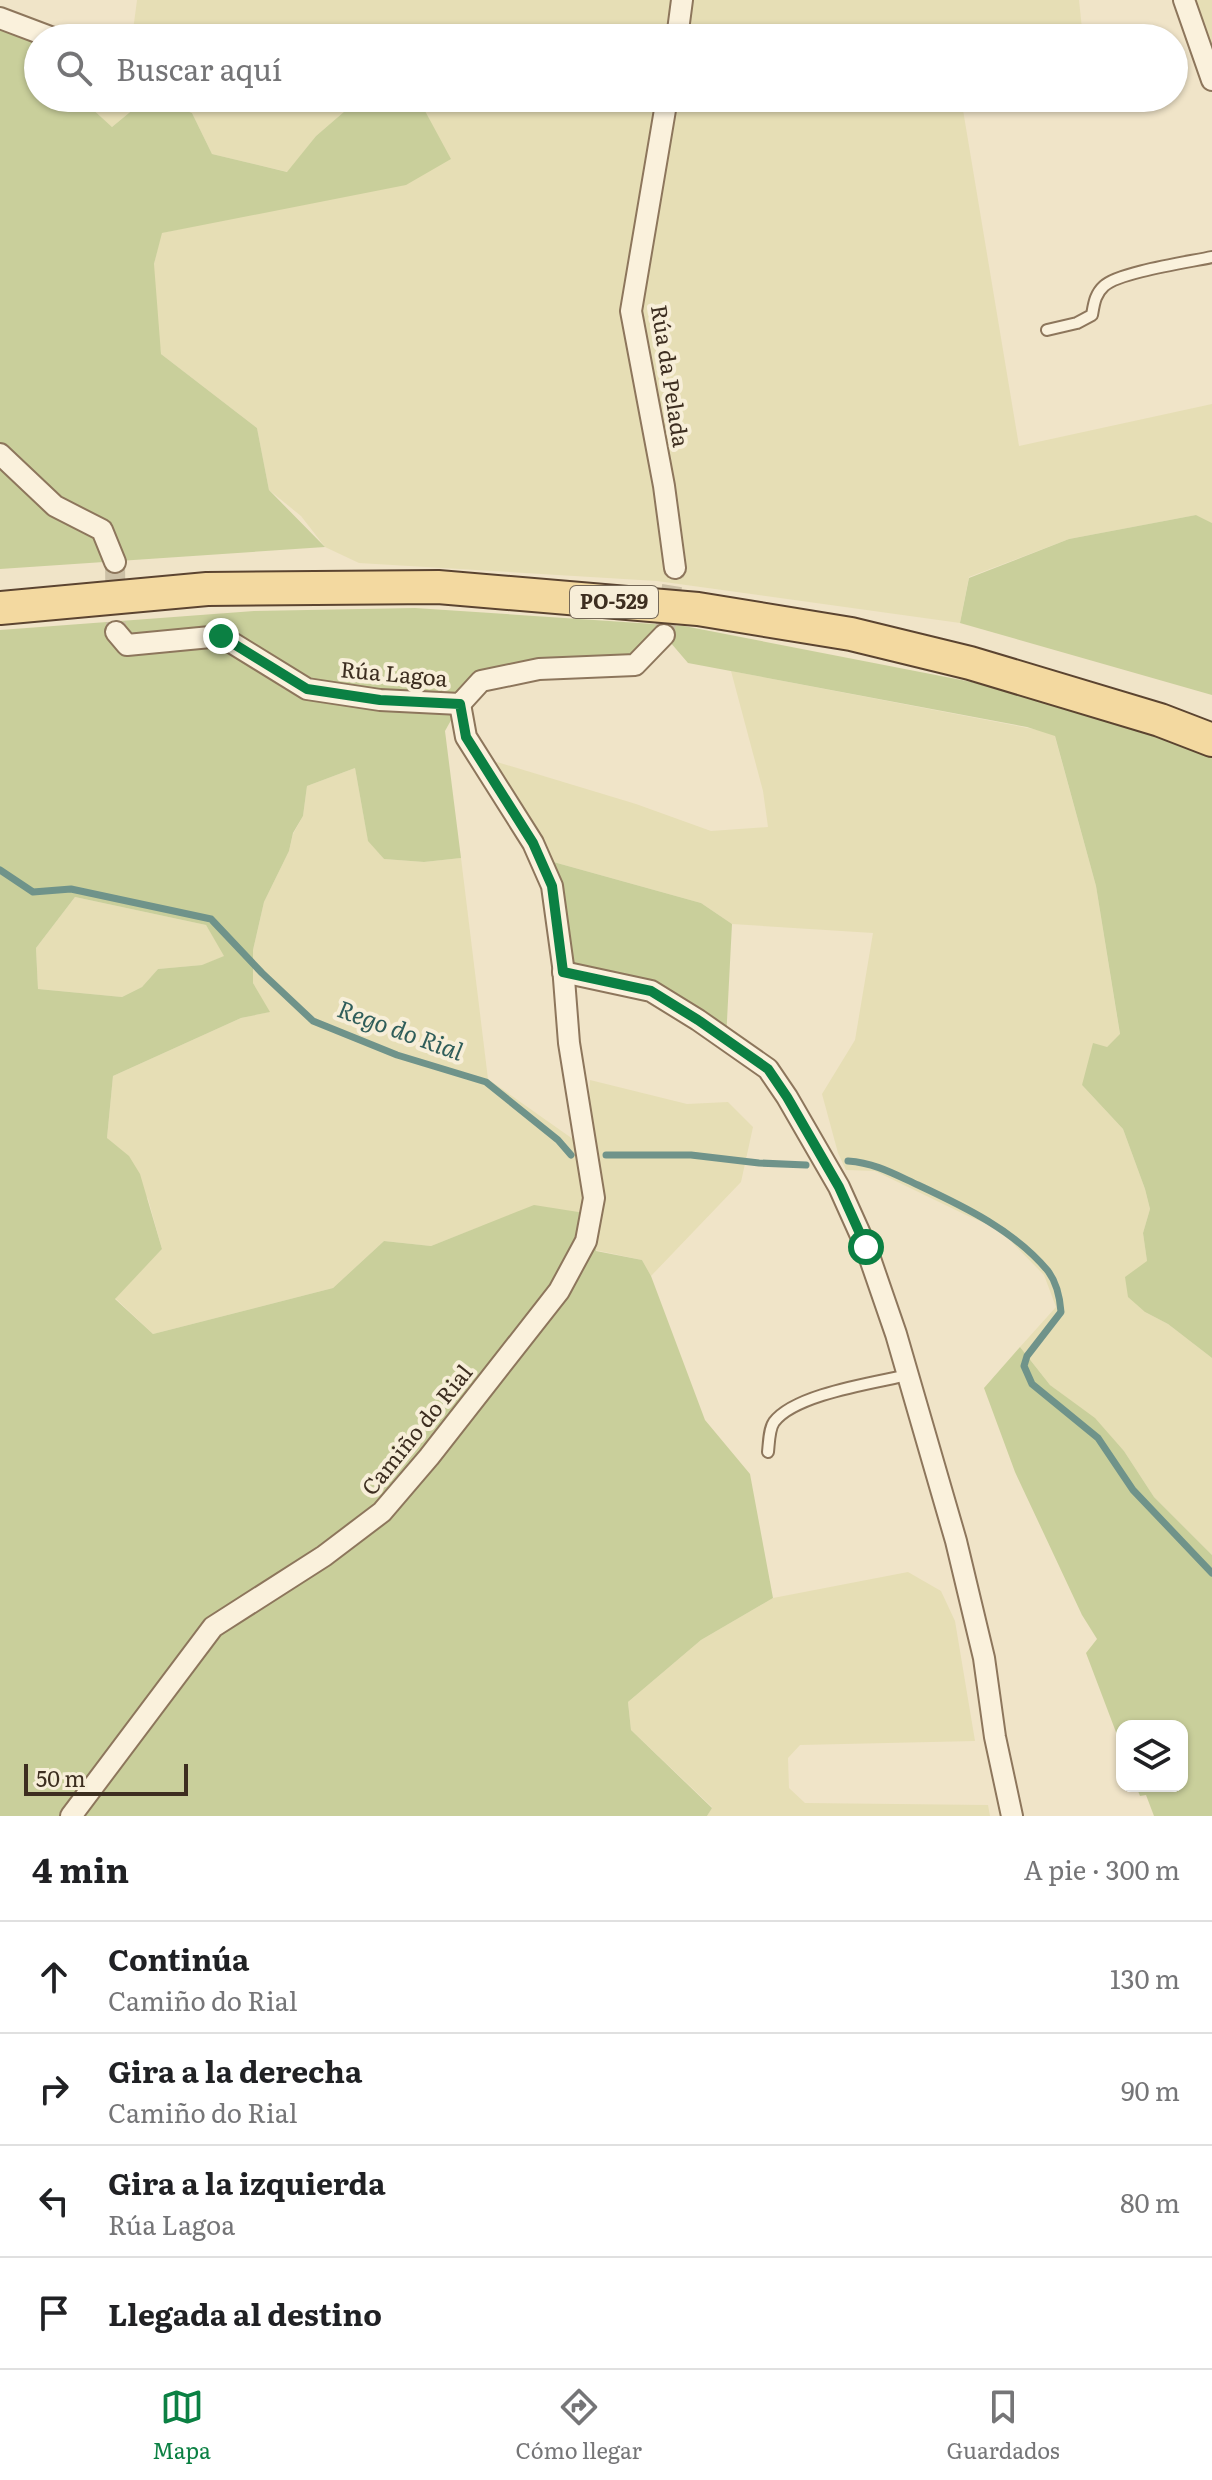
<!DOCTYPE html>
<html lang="es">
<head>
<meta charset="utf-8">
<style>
	body { margin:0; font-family:Literata,serif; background:#f6f6f6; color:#202124 }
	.controls { position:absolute; right:24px; bottom:24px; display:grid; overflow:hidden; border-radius:16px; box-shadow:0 2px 6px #0004 }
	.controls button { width:72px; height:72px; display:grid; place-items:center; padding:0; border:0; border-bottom:2px solid #e0e0e0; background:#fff; color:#202124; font:40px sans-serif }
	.scale { position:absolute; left:24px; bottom:20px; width:164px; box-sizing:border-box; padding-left:8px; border:4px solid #3d2e20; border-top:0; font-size:22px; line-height:28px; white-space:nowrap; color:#3d2e20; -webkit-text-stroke:6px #f7eed8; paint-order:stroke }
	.stop { position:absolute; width:24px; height:24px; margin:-18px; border:6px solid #0b8043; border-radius:50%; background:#fff }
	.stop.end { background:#0b8043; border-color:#fff; box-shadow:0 2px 8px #0008 }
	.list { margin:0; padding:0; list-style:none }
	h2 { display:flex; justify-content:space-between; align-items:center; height:104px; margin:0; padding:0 32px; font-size:34px }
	h2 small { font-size:26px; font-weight:400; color:#757577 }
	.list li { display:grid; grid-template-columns:52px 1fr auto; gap:24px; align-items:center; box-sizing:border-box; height:112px; padding:0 32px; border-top:2px solid #e0e0e0 }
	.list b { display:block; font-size:30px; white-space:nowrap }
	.list p { margin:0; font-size:26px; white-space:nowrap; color:#757577 }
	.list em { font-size:26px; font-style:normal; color:#757577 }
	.icon { flex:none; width:44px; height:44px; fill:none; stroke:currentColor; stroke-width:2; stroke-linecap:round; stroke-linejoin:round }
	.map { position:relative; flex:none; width:1212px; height:1816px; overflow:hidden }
	.search { position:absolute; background:#fff; box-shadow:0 2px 6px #0004; left:24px; right:24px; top:24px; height:88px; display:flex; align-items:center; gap:20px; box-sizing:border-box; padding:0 28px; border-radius:44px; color:#757577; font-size:30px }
	.sheet { height:552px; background:#fff }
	nav { display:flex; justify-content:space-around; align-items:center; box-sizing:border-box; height:112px; border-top:2px solid #e0e0e0; background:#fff; font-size:22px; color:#757577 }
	nav a { display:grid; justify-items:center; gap:4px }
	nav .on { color:#0b8043 }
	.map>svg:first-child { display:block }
	.farmland { fill:#e6deb5 }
	.green { fill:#c9cf9b; fill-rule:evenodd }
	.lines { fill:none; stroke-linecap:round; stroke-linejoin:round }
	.stream { stroke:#6f938a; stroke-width:7 }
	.minor-tunnel { stroke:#ccc0a6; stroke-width:20; stroke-dasharray:20 10; stroke-linecap:butt }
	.service-casing { stroke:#8d765c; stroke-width:14 }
	.minor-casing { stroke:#8d765c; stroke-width:24 }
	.primary-casing { stroke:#5b4430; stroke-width:36 }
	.service { stroke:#faf1dc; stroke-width:10 }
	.minor { stroke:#faf1dc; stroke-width:20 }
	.primary { stroke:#f3d9a0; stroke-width:32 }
	.route { stroke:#0b8043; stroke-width:10 }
	.labels { text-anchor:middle; stroke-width:8; stroke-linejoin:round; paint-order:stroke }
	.shield { fill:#f7eed8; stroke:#756857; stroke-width:2 }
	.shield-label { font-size:20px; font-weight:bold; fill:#3d2e20 }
	.street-label { font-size:22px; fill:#3d2e20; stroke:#f7eed8 }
	.water-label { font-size:24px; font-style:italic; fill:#2f5d5a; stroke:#f7eed8 }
</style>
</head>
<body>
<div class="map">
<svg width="1212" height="1816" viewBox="0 0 1212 1816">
	<rect width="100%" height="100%" fill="#f0e4c8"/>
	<g class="farmland">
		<polygon points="137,0 1079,0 1083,38 132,38"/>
		<polygon points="1183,0 1212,0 1212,84"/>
		<polygon points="90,98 147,98 112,127 88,105"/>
		<polygon points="155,98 360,98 316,136 288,172 212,154 192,113"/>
		<polygon points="418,98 961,98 1019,446 1212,404 1212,523 1196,515 1069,539 969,577 960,623 657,581 359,563 325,547 301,516 269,490 257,428 161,354 151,278 161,233 247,215"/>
		<polygon points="731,671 1054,733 1096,886 1120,1035 1107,1047 1082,1085 1123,1129 1145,1189 1150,1209 1143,1233 1147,1261 1145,1312 1168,1324 1212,1358 1212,1555 1154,1497 1124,1451 1095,1419 1050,1385 1020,1347 1056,1307 1044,1275 999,1229 968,1216 875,1171 846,1170 838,1153 822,1094 855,1040 873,933 732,924 701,903 539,858 477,756 636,804 711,831 768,827 763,791"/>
		<polygon points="355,768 368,840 384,859 424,862 461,858 488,1079 587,1149 590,1080 687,1104 728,1102 753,1127 741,1182 651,1276 642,1260 482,1226 431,1246 384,1241 333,1288 153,1334 115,1298 162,1249 148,1199 107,1138 113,1076 241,1018 269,1012 253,983 253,950 264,902 289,851 293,834 303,816 307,786"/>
		<polygon points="75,897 206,925 225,956 203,965 158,969 142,987 122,997 38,989 36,948"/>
		<polygon points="908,1572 941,1591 955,1621 975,1741 800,1745 788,1758 789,1788 805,1803 988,1805 990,1816 707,1816 712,1807 631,1730 628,1702 701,1640 773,1598"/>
	</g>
	<g class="green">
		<polygon points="0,28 38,41 38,98 90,98 88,105 112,127 147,98 155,98 192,113 212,154 287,172 316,136 360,98 418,98 451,159 406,185 162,233 154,264 161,354 257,428 269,490 325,547 0,569"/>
		<polygon points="1196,515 1212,523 1212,695 960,623 969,578 1069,539"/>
		<path d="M415 608 684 626 1023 692 1128 725 1212 756V1358L1168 1324 1145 1312 1128 1297 1125 1277 1147 1261 1143 1233 1150 1209 1145 1189 1123 1129 1082 1085 1093 1043 1107 1047 1120 1034 1096 886 1055 736 1027 727 688 663 664 635 635 665 481 681 460 704 445 731 461 858 424 862 384 859 368 841 355 768 307 786 303 816 293 833 289 851 264 902 253 950V983L270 1012 241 1018 113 1076 107 1138 129 1156 140 1174 162 1249 115 1299 153 1334 333 1288 384 1241 431 1246 534 1205 591 1214 596 1251 642 1260 651 1276 705 1420 750 1474 773 1598 701 1640 628 1702 631 1730 712 1808 707 1816H0V630L254 611ZM75 897 206 925 224 956 202 965 158 969 142 987 122 997 38 989 36 948Z"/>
		<polygon points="539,858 701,903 732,924 726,1040 651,991 563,972"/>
		<polygon points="1020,1347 1050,1385 1095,1418 1124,1451 1154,1497 1212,1555 1212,1816 1154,1816 1146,1795 1140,1796 1136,1786 1182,1786 1182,1726 1122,1726 1122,1748 1086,1653 1097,1639 1082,1615 1015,1472 984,1388"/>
	</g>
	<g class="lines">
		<g class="stream">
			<polyline points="0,870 33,892 71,889 211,919 262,973 313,1021 397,1055 486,1082 558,1140 571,1155"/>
			<polyline points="606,1155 691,1155 759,1163 806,1165"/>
			<path d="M848 1161C875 1163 894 1174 918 1185 965 1207 1015 1231 1048 1271 1057 1283 1060 1298 1061 1312L1027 1356 1024 1366 1032 1384 1098 1438 1133 1490 1212 1573"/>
		</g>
		<g class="minor-tunnel">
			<polyline points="115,562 116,632"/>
			<polyline points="664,635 675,568"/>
		</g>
		<g class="service-casing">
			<g id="service">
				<path d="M1047 330 1077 323 1092 315C1094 304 1095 294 1104 286 1119 272 1189 262 1212 257"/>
				<path d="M768 1452C769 1443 769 1429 774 1422 795 1394 874 1383 908 1375"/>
			</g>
		</g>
		<g class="minor-casing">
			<g id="minor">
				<polyline points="1184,0 1212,80"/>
				<polyline points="0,18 53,38"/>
				<polyline points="677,38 682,0"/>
				<polyline points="667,98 631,311 664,486 675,568"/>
				<polyline points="0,454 55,506 102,530 115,562"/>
				<polyline points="116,632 127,645 221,636 307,689 380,700 460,704 481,681 539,669 635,665 664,635"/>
				<polyline points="563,972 651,991 698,1020 768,1069 787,1097 839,1187 866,1247 896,1334 956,1541 984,1658 995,1737 1012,1816"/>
				<polyline points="71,1816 213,1627 324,1556 382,1512 429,1457 559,1291 586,1241 594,1198 569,1043 563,966 552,886 533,843 466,737 460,704"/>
			</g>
		</g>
		<g class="primary-casing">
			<polyline id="primary" points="0,608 207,589 438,587 698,609 851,634 970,663 1160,720 1212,740"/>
		</g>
		<use href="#service" class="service"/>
		<use href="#minor" class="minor"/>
		<use href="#primary" class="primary"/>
	</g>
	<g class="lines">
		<polyline class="route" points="221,636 307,689 380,700 460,704 466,737 533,843 552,886 563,972 651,991 698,1020 768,1069 787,1097 839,1187 866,1247"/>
	</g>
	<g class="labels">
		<rect class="shield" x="570" y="586" width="88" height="32" rx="6"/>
		<g class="shield-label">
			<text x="614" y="609">PO-529</text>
		</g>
		<g class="street-label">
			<text transform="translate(670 376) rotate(81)" y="8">Rúa da Pelada</text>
			<text transform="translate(394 674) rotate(5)" y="8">Rúa Lagoa</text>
			<text transform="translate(417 1430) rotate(-51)" y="8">Camiño do Rial</text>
		</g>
		<g class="water-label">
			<text transform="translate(400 1031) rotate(20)" y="8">Rego do Rial</text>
		</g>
	</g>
</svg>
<div class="controls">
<button><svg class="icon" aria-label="layers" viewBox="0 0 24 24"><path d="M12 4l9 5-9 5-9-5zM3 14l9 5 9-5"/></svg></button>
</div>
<div class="scale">50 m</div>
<div class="stop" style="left:866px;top:1247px"></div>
<div class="stop end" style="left:221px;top:636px"></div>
<div class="search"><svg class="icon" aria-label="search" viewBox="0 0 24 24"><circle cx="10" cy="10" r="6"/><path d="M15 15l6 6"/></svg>Buscar aquí</div>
</div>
<section class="sheet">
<h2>4 min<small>A pie · 300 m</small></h2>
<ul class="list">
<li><svg class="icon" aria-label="ahead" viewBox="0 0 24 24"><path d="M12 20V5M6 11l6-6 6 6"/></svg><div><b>Continúa</b><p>Camiño do Rial</p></div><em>130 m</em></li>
<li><svg class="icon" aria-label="right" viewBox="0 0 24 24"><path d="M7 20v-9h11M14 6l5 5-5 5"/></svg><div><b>Gira a la derecha</b><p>Camiño do Rial</p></div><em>90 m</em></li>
<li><svg class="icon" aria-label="left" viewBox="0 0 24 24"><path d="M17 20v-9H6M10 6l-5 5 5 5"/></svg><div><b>Gira a la izquierda</b><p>Rúa Lagoa</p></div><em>80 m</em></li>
<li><svg class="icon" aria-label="arrive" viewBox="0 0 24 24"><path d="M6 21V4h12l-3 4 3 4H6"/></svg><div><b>Llegada al destino</b></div></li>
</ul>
</section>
<nav>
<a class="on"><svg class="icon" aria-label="map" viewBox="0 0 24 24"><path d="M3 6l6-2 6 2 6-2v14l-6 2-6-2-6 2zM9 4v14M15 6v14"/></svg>Mapa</a>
<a><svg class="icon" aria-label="directions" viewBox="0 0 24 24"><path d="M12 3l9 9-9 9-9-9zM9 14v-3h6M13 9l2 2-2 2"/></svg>Cómo llegar</a>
<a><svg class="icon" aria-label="saved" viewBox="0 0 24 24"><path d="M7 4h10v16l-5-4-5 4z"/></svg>Guardados</a>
</nav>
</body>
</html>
